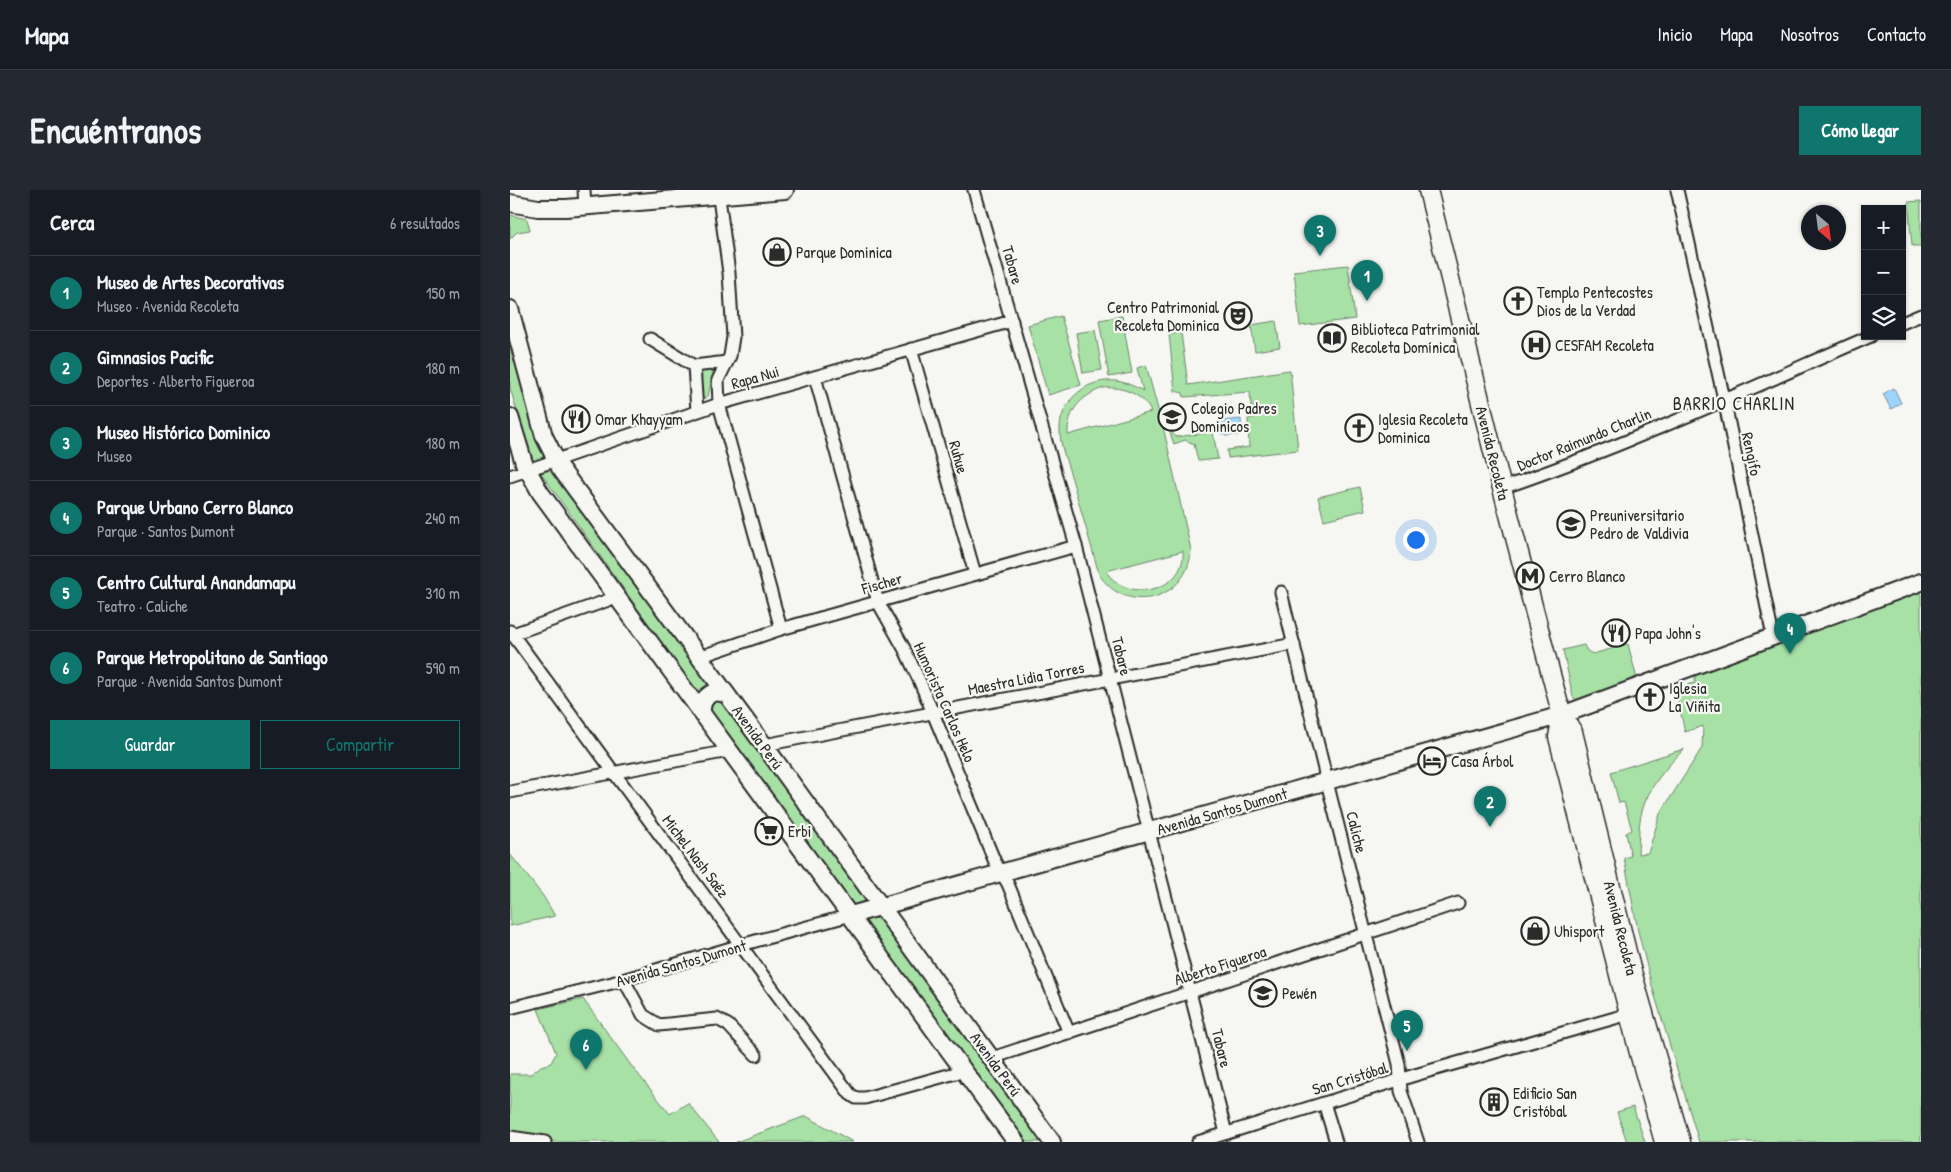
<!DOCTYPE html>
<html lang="es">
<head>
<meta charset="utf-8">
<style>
	body { margin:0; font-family:"Patrick Hand",sans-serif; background:#242831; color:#f1f3f6 }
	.controls { position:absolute; right:15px; top:15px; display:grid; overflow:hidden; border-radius:0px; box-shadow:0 1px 4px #0004 }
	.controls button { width:45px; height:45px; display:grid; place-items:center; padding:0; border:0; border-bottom:1px solid #363941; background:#171b24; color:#f1f3f6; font:25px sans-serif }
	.compass { position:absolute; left:1291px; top:15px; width:45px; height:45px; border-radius:50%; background:#171b24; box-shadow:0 1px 4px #0004; rotate:152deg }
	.you { position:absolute; left:905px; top:349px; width:18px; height:18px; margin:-12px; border:4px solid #fff; border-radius:50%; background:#1a73e8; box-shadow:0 0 0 8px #1a73e833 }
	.badge { display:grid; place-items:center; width:32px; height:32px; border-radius:50%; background:#0f766e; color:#fff; font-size:16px; font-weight:700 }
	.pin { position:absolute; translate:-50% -41px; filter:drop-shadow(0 1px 2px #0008) }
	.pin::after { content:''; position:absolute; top:26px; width:18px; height:15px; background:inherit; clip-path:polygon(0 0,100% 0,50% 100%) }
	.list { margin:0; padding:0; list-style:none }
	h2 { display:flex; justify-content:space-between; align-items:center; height:65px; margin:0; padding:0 20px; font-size:21px }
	h2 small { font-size:16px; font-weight:400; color:#9ea1a6 }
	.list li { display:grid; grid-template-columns:32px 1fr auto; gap:15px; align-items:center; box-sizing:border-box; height:75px; padding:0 20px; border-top:1px solid #363941 }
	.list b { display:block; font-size:19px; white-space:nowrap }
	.list p { margin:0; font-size:16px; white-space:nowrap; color:#9ea1a6 }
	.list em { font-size:16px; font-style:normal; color:#9ea1a6 }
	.actions { display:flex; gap:10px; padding:15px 20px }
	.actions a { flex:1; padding:11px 0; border:1px solid #0f766e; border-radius:0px; text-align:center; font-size:18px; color:#0f766e }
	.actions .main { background:#0f766e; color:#fff }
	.icon { flex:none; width:28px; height:28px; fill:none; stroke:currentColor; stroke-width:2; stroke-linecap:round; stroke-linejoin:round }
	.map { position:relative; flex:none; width:1411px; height:952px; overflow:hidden; border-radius:0px }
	header { display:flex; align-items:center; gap:30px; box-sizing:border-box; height:70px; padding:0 25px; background:#171b24; border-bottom:1px solid #363941 }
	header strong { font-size:24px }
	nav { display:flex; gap:28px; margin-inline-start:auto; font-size:18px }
	.intro { display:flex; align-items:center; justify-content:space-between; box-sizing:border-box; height:120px; padding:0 30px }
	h1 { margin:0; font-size:35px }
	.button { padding:12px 22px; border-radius:0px; background:#0f766e; color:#fff; font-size:18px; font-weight:700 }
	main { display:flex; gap:30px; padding:0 30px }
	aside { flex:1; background:#171b24; border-radius:0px; box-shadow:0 1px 4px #0004 }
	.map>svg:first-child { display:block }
	.green { fill:#a8e1a5; stroke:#6a8668; fill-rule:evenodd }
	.water { fill:#9fd4fd; stroke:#7190a9 }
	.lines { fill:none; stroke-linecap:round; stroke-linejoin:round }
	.street-casing { stroke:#2b2b2b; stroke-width:15 }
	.secondary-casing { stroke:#2b2b2b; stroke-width:20 }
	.primary-casing { stroke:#2b2b2b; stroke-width:21 }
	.street { stroke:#f6f6f2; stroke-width:11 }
	.secondary { stroke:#f6f6f2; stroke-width:16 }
	.primary { stroke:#f6f6f2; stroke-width:18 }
	.labels { text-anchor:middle; stroke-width:4.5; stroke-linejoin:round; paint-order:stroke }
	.poi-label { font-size:16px; fill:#2b2b2b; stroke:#f6f6f2; text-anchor:start }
	.street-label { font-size:16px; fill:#2b2b2b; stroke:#f6f6f2 }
	.neighbourhood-label { font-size:18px; letter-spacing:1px; fill:#2b2b2b; stroke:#f6f6f2 }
</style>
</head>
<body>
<header>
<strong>Mapa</strong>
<nav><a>Inicio</a><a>Mapa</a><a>Nosotros</a><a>Contacto</a></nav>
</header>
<div class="intro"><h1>Encuéntranos</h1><a class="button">Cómo llegar</a></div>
<main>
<aside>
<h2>Cerca<small>6 resultados</small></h2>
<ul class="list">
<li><span class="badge">1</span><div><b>Museo de Artes Decorativas</b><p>Museo · Avenida Recoleta</p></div><em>150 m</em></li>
<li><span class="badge">2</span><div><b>Gimnasios Pacific</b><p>Deportes · Alberto Figueroa</p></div><em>180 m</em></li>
<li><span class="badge">3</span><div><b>Museo Histórico Dominico</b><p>Museo</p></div><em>180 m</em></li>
<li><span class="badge">4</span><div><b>Parque Urbano Cerro Blanco</b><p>Parque · Santos Dumont</p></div><em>240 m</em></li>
<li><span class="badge">5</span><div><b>Centro Cultural Anandamapu</b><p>Teatro · Caliche</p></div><em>310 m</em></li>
<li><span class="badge">6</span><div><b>Parque Metropolitano de Santiago</b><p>Parque · Avenida Santos Dumont</p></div><em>590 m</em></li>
</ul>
<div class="actions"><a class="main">Guardar</a><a>Compartir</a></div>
</aside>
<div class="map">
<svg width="1411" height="952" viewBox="0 0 1411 952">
	<rect width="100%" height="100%" fill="#f6f6f2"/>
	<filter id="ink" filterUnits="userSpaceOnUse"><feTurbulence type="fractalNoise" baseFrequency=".02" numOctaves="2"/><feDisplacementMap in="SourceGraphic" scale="10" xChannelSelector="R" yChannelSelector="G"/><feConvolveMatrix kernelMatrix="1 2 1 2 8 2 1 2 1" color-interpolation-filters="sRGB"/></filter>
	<g filter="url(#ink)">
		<g class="green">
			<polygon points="1411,11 1411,56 1402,56 1398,12"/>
			<polygon points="0,25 17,29 20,40 7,42 0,49"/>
			<polygon points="838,75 845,129 790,136 784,81"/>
			<polygon points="551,126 571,195 538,205 518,135"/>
			<polygon points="612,126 622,183 599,187 589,130"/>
			<polygon points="766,131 770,157 745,161 741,135"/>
			<polygon points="0,133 40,268 23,274 0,198"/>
			<polygon points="585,140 592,180 573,183 566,143"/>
			<polygon points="671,143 678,195 780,180 788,260 718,268 717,260 739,257 738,229 746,227 745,217 741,217 740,202 674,207 673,203 665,201 659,144"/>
			<path d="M636 175 655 245 681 360C679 410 615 427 589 384 580 352 571 320 562 289 557 272 549 254 550 237 551 219 564 202 580 195 599 187 616 191 633 201L627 178ZM593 198C612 196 633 204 641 222L558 245C557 221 571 206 593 198ZM673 361C676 402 616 414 596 381Z"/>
			<polygon points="204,178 198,207 192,209 185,182"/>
			<polygon points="661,228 663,244 666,247 703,242 708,269 688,271 684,254 675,250 664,254 655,229"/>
			<polygon points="47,278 207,500 192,509 31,283"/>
			<polygon points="850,297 855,320 814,330 808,307"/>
			<path d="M1411 401V952H1189L1142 796 1128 741 1114 668 1121 666 1116 643 1122 640 1114 612 1109 613 1101 582 1174 559C1156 578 1139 596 1132 621 1128 635 1129 650 1128 664L1138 663 1150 624 1192 558 1193 536 1175 542 1167 507 1168 497 1185 493V481Z"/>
			<polygon points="1118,454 1127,489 1069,512 1063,507 1053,460 1074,455 1077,461 1083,464"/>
			<polygon points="207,509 217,512 361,711 343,716 201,522 201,513"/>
			<polygon points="0,664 33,706 45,726 0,736"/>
			<polygon points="369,723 536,952 514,952 350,728"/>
			<polygon points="73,809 120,874 160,924 178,913 209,952 0,952 0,884 21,884 31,876 41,873 46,863 28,819"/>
			<polygon points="1123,917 1135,952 1117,952 1107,922"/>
			<polygon points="296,926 343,952 226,952"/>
		</g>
		<g class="water">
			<polygon points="1384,198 1391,213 1381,219 1373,204"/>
			<polygon points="731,229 732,242 728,242 728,245 715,246 715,244 711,244 710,231"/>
		</g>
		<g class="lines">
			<g class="street-casing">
				<g id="street">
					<polyline points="74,0 75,16"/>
					<polyline points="208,0 219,83 223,147 220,166 208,190 209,214 271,439"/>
					<polyline points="464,0 566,356 716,943"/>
					<polyline points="1167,0 1214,209 1263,447"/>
					<polyline points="1392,133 1411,125"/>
					<polyline points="140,149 184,176"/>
					<polyline points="401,159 465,384"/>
					<polyline points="184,176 187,221"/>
					<polyline points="184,176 217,172"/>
					<polyline points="305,187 368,412 395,460 410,492 485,672 498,694 559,843"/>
					<polyline points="0,286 209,214 502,131"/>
					<path d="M992 298C1118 255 1239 199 1361 146"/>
					<polyline points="771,402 821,608 889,874 891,901 908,952"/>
					<polyline points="0,441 340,904 346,908 355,908 453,881"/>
					<polyline points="0,445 107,407"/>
					<polyline points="189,467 271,439 566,356"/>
					<polyline points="254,555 784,454"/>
					<polyline points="0,602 219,561"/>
					<polyline points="114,790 133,825 149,835 207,829 218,835 246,865"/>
					<polyline points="0,818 102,793 231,755 341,725"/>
					<polyline points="482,868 948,713"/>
					<polyline points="814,913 826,952"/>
					<polyline points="0,947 35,952"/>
					<polyline points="688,952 905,885 1119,824"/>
				</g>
			</g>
			<g class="secondary-casing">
				<g id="secondary">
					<polyline points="0,13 28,18 56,18 275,0"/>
					<polyline points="0,119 34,246 50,278 254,555 542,952"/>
					<polyline points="0,227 14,273 30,302 506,952"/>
					<path d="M192 523C191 507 202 498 217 505"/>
					<polyline points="341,725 1052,525 1411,392"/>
				</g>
			</g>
			<g class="primary-casing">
				<g id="primary">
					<polyline points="918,0 992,298 1048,511 1052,525 1063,542 1121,778 1171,952"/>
					<polyline points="1052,525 1048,547 1129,863 1154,952"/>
				</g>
			</g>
			<use href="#street" class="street"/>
			<use href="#secondary" class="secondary"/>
			<use href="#primary" class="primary"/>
		</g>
	</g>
	<defs>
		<g id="shop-ring" transform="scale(1.4375)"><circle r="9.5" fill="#f6f6f2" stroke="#2b2b2b" stroke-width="1.5"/><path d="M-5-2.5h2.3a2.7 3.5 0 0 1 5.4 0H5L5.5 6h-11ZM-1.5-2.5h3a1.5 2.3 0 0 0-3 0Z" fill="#2b2b2b"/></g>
		<g id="church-ring" transform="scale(1.4375)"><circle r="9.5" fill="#f6f6f2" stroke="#2b2b2b" stroke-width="1.5"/><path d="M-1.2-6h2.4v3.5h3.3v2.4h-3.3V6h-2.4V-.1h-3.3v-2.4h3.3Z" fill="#2b2b2b"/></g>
		<g id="theatre-ring" transform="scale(1.4375)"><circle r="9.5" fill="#f6f6f2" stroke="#2b2b2b" stroke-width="1.5"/><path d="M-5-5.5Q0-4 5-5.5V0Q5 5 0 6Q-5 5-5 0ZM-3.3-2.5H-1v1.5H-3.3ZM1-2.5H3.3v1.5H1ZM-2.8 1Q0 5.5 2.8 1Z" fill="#2b2b2b"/></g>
		<g id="library-ring" transform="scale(1.4375)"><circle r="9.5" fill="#f6f6f2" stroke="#2b2b2b" stroke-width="1.5"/><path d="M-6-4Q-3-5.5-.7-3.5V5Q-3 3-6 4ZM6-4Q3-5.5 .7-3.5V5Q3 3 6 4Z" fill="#2b2b2b"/></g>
		<g id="hospital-ring" transform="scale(1.4375)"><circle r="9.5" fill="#f6f6f2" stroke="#2b2b2b" stroke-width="1.5"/><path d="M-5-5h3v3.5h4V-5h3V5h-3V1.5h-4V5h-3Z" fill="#2b2b2b"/></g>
		<g id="school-ring" transform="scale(1.4375)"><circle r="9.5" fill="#f6f6f2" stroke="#2b2b2b" stroke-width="1.5"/><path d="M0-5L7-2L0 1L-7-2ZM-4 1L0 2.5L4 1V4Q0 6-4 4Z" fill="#2b2b2b"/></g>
		<g id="restaurant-ring" transform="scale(1.4375)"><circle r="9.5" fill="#f6f6f2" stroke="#2b2b2b" stroke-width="1.5"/><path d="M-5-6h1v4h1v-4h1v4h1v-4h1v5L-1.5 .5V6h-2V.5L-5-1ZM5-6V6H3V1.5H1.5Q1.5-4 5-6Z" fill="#2b2b2b"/></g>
		<g id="metro-ring" transform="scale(1.4375)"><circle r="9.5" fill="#f6f6f2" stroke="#2b2b2b" stroke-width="1.5"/><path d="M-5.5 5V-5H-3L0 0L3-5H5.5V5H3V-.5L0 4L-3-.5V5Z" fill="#2b2b2b"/></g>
		<g id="hotel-ring" transform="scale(1.4375)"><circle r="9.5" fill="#f6f6f2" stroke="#2b2b2b" stroke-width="1.5"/><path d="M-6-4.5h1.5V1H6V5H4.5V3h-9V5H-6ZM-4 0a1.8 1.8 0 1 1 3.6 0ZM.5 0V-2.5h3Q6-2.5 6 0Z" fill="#2b2b2b"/></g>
		<g id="supermarket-ring" transform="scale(1.4375)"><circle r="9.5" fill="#f6f6f2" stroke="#2b2b2b" stroke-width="1.5"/><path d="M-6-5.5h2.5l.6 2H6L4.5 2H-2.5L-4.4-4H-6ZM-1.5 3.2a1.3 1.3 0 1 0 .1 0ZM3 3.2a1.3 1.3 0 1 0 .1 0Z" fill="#2b2b2b"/></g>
		<g id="building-ring" transform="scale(1.4375)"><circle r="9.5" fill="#f6f6f2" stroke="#2b2b2b" stroke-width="1.5"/><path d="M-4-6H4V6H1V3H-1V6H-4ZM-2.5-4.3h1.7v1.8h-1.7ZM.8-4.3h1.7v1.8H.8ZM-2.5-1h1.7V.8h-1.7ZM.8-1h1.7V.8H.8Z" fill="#2b2b2b"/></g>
	</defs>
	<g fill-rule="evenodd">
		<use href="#shop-ring" x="267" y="62"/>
		<use href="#church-ring" x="1008" y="111"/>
		<use href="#theatre-ring" x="728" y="126"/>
		<use href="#library-ring" x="822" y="148"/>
		<use href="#hospital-ring" x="1026" y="155"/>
		<use href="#school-ring" x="662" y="227"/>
		<use href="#restaurant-ring" x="66" y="229"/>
		<use href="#church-ring" x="849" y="238"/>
		<use href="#school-ring" x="1061" y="334"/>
		<use href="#metro-ring" x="1020" y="386"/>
		<use href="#restaurant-ring" x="1106" y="443"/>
		<use href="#church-ring" x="1140" y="507"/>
		<use href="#hotel-ring" x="922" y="571"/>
		<use href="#supermarket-ring" x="259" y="641"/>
		<use href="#shop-ring" x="1025" y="741"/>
		<use href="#school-ring" x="753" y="803"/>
		<use href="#building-ring" x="984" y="912"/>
	</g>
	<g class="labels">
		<g class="poi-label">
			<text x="286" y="68">Parque Dominica</text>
			<text x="1027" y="108">Templo Pentecostes<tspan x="1027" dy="18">Dios de la Verdad</tspan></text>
			<text x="709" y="123" text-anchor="end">Centro Patrimonial<tspan x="709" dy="18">Recoleta Dominica</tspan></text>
			<text x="841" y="145">Biblioteca Patrimonial<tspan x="841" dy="18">Recoleta Domínica</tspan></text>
			<text x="1045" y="161">CESFAM Recoleta</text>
			<text x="681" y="224">Colegio Padres<tspan x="681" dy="18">Dominicos</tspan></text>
			<text x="85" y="235">Omar Khayyam</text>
			<text x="868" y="235">Iglesia Recoleta<tspan x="868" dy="18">Dominica</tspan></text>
			<text x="1080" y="331">Preuniversitario<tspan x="1080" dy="18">Pedro de Valdivia</tspan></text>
			<text x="1039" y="392">Cerro Blanco</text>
			<text x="1125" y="449">Papa John's</text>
			<text x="1159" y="504">Iglesia<tspan x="1159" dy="18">La Viñita</tspan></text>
			<text x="941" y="577">Casa Árbol</text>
			<text x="278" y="647">Erbi</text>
			<text x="1044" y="747">Uhisport</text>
			<text x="772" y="809">Pewén</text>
			<text x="1003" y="909">Edificio San<tspan x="1003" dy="18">Cristóbal</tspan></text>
		</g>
		<g class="street-label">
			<text transform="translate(503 75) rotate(74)" y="6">Tabare</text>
			<text transform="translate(245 187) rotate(-16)" y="6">Rapa Nui</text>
			<text transform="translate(1074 249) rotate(-22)" y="6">Doctor Raimundo Charlin</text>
			<text transform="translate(983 263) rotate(76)" y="6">Avenida Recoleta</text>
			<text transform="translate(1242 264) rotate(78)" y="6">Rengifo</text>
			<text transform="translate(449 267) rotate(74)" y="6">Ruhue</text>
			<text transform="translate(372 393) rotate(-16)" y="6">Fischer</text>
			<text transform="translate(612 466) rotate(76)" y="6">Tabare</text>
			<text transform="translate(516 488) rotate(-11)" y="6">Maestra Lidia Torres</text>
			<text transform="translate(435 512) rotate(66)" y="6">Humorista Carlos Helo</text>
			<text transform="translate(248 547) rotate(54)" y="6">Avenida Perú</text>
			<text transform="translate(712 621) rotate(-16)" y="6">Avenida Santos Dumont</text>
			<text transform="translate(847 642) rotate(76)" y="6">Caliche</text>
			<text transform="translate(186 666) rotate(53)" y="6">Michel Nash Saéz</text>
			<text transform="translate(1111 738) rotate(76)" y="6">Avenida Recoleta</text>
			<text transform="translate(171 773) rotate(-16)" y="6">Avenida Santos Dumont</text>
			<text transform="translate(710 775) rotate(-18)" y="6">Alberto Figueroa</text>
			<text transform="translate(712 858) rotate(76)" y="6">Tabare</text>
			<text transform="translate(486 874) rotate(54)" y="6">Avenida Perú</text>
			<text transform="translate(840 888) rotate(-17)" y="6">San Cristóbal</text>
		</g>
		<g class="neighbourhood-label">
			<text x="1224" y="220">BARRIO CHARLIN</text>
		</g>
	</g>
</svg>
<div class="controls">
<button>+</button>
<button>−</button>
<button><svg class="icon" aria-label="layers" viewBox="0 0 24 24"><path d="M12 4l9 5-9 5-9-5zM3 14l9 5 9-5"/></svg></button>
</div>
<svg class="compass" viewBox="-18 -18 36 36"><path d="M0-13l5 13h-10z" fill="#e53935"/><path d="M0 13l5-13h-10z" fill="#9ea1a6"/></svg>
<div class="you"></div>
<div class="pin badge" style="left:857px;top:111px">1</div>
<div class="pin badge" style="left:980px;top:637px">2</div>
<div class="pin badge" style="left:810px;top:66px">3</div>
<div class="pin badge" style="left:1280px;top:464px">4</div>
<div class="pin badge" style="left:897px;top:861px">5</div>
<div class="pin badge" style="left:76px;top:880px">6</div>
</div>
</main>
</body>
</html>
